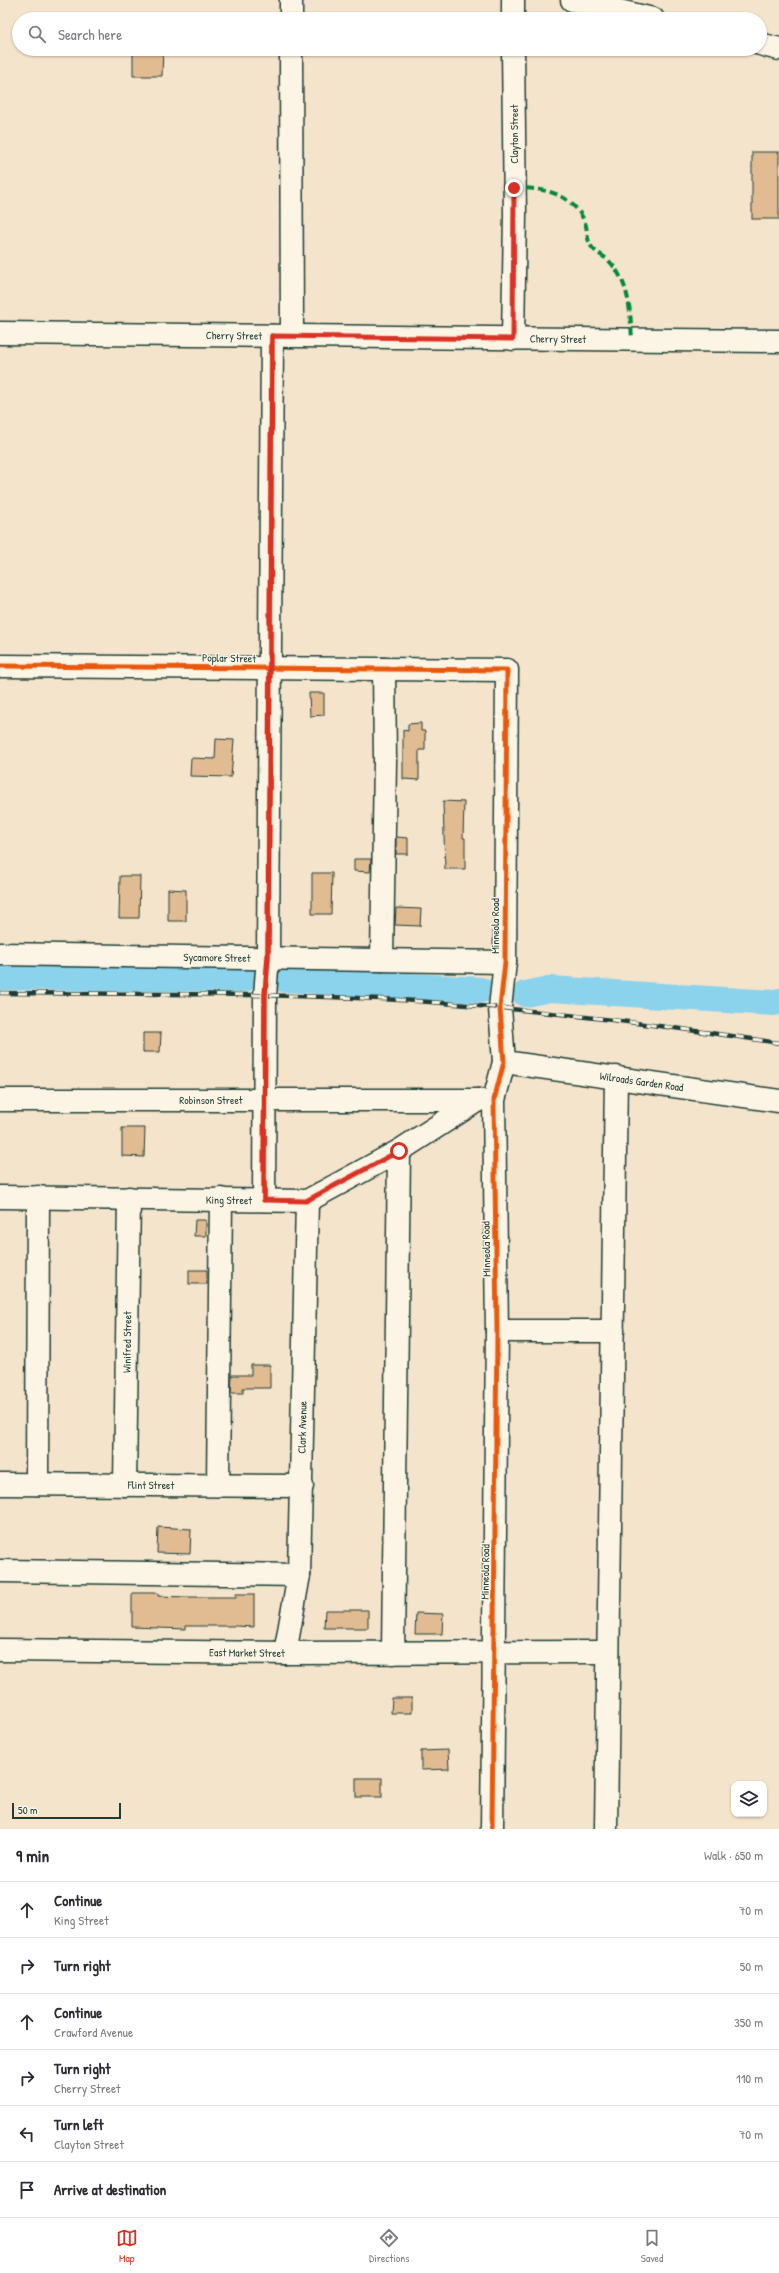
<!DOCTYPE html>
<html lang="en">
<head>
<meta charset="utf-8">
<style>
	body { margin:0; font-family:"Patrick Hand",sans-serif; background:#f7f7f7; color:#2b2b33 }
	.controls { position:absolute; right:12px; bottom:12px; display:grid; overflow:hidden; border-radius:8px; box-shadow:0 1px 3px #0004 }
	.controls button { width:36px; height:36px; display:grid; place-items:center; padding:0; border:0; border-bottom:1px solid #e1e1e2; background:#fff; color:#2b2b33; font:20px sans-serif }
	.scale { position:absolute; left:12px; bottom:10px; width:109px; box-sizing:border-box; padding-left:4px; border:2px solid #1f3d34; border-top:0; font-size:11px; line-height:14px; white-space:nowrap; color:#1f3d34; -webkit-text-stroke:3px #fcf5e5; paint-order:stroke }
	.stop { position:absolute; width:12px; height:12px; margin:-9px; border:3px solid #d93025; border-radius:50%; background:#fff }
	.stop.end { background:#d93025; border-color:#fff; box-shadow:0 1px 4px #0008 }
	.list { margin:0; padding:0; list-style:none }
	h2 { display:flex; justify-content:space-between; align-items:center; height:52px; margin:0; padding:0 16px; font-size:17px }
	h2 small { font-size:13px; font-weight:400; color:#7c7c81 }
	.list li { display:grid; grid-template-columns:26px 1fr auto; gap:12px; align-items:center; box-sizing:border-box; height:56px; padding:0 16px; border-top:1px solid #e1e1e2 }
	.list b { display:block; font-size:15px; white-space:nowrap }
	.list p { margin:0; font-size:13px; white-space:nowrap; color:#7c7c81 }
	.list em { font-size:13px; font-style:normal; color:#7c7c81 }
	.icon { flex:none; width:22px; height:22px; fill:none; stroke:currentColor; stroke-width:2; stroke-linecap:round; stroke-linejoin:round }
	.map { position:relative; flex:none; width:779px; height:1829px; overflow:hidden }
	.search { position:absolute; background:#fff; box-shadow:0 1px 3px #0004; left:12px; right:12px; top:12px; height:44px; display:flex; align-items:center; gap:10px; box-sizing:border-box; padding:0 14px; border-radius:22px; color:#7c7c81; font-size:15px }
	.sheet { height:388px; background:#fff }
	nav { display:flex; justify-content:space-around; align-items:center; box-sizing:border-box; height:56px; border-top:1px solid #e1e1e2; background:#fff; font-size:11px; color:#7c7c81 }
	nav a { display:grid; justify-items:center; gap:2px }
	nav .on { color:#d93025 }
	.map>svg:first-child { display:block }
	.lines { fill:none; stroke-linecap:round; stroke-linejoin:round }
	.river { stroke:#8bd2ec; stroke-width:26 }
	.building { fill:#e1bb92; stroke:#1f3d34 }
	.minor-casing { stroke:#1f3d34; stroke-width:25 }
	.minor { stroke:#fcf5e5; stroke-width:22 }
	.rail-casing { stroke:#1f3d34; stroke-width:4.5 }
	.rail { stroke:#fcf5e5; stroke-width:3; stroke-dasharray:9; stroke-linecap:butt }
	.quiet { stroke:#00873e; stroke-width:4; stroke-dasharray:8 4; stroke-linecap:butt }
	.cycleway-casing { stroke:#fcf5e5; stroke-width:8 }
	.cycleway { stroke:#e8590c; stroke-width:5 }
	.route { stroke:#d93025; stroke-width:5 }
	.labels { text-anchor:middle; stroke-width:3; stroke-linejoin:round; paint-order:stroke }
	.street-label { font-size:11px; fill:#1f3d34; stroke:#fcf5e5 }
</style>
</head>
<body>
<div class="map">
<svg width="779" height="1829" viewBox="0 0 779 1829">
	<rect width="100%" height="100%" fill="#f4e4cc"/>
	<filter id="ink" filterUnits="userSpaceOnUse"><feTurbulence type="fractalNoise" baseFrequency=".025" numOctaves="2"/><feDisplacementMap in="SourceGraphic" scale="8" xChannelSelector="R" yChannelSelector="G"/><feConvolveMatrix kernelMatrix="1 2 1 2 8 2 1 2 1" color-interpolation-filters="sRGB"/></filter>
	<g filter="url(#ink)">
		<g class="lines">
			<g class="river">
				<polyline points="0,977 244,979"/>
				<polyline points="283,979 481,990"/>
				<polyline points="525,994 550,989 774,1003 779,1001"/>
			</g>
		</g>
		<g class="building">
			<polygon points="133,49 163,49 162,76 133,76"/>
			<rect x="752" y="152" width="27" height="67"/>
			<polygon points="309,693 324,693 324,715 310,716"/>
			<polygon points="421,723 421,731 425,731 425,750 419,750 419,780 403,779 403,730 408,731 408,724"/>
			<polygon points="216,739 234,740 231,777 190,776 191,758 215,759"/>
			<polygon points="443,801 464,802 463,838 465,838 465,869 445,869"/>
			<polygon points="396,837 408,838 408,854 396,854"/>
			<polygon points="354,859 371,859 370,872 354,871"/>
			<polygon points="312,873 332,873 331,914 312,914"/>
			<polygon points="120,876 140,876 139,918 119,918"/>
			<polygon points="168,889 186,890 186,921 168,921"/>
			<polygon points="396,908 421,909 420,926 395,925"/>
			<polygon points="143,1033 161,1033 160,1052 143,1052"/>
			<polygon points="122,1128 145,1128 144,1157 122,1156"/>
			<polygon points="195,1220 206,1220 206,1236 194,1236"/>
			<rect x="189" y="1270" width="18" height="14"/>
			<polygon points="251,1365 270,1365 270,1388 243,1388 243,1393 231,1393 232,1375 251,1375"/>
			<polygon points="158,1527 191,1529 190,1554 157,1553"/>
			<polygon points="132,1593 158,1593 158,1596 186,1597 236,1597 236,1594 254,1594 254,1627 236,1626 186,1626 186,1629 132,1627"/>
			<polygon points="325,1610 368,1610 368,1628 324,1628"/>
			<polygon points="416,1613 443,1614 442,1634 415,1634"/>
			<polygon points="392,1698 412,1698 412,1713 391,1713"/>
			<polygon points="448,1750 449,1769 421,1770 421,1751"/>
			<rect x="356" y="1778" width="26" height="19"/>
		</g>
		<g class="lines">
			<g class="minor-casing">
				<g id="minor">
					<polyline points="291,0 291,19"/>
					<polyline points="513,0 513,19"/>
					<polyline points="572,0 653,19"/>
					<polyline points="760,44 779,49"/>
					<polyline points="291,49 292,336"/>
					<path id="s1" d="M0 333 779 341"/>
					<polyline points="513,339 515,215 513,49"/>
					<polyline points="0,666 507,670 505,962 500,1008 504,1062 494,1100 497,1331 492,1829"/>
					<path id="s2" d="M0 954 505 962"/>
					<polyline points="382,960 385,760 384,669"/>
					<path id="s3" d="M504 1062 779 1101"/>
					<path id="s4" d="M0 1100H479"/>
					<path id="s5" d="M0 1197 307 1201 399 1151 478 1100"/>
					<polyline points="264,1200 265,995 268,957 272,336"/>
					<polyline points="497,1331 613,1331"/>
					<path id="s6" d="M0 1484 302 1486"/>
					<polyline points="37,1484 38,1197"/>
					<path id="s7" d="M125 1485 129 1198"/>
					<polyline points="218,1485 221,1199"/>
					<polyline points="0,1571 299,1575"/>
					<path id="s8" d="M0 1650 285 1653 608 1652"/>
					<path id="s9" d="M285 1653 299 1575 307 1201"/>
					<polyline points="393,1653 399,1151"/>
					<polyline points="606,1829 616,1077"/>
				</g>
			</g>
			<use href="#minor" class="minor"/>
			<g class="rail-casing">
				<path id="rail" d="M0 993C127 994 254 993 381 999 514 1006 647 1023 779 1043"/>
			</g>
			<use href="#rail" class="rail"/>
			<path class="quiet" d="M514 188C544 188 569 192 584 220 588 228 586 238 591 246 595 253 605 256 610 262 630 284 630 311 632 339"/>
			<g class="cycleway-casing">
				<g id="cycleway">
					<polyline points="0,666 507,670 505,962 500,1008 504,1062 494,1100 497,1331 492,1829"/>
					<polyline points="264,1200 265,995 268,957 272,336"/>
				</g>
			</g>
			<use href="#cycleway" class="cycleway"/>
		</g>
	</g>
	<g class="lines" filter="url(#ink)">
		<polyline class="route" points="399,1151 306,1201 264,1200 265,995 268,957 272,336 513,339 514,188"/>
	</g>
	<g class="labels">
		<g class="street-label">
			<text transform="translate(514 134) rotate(-90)" y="4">Clayton Street</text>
			<text dy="4" stroke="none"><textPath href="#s1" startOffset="234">Cherry Street</textPath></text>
			<text dy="4" stroke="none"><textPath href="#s1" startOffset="558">Cherry Street</textPath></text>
			<text transform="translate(229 658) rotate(1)" y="4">Poplar Street</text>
			<text transform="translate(495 926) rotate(-90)" y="4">Minneola Road</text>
			<text dy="4" stroke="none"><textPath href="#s2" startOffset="217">Sycamore Street</textPath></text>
			<text dy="4" stroke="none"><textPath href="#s3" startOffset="139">Wilroads Garden Road</textPath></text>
			<text dy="4" stroke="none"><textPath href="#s4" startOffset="211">Robinson Street</textPath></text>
			<text dy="4" stroke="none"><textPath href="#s5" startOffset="229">King Street</textPath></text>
			<text transform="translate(486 1249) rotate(-91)" y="4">Minneola Road</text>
			<text dy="4" stroke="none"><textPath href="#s7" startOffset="143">Winifred Street</textPath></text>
			<text dy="4" stroke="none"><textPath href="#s9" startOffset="227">Clark Avenue</textPath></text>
			<text dy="4" stroke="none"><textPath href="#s6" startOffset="151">Flint Street</textPath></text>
			<text transform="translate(485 1572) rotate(-89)" y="4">Minneola Road</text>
			<text dy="4" stroke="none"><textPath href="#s8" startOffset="247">East Market Street</textPath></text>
		</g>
	</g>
</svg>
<div class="controls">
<button><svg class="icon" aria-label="layers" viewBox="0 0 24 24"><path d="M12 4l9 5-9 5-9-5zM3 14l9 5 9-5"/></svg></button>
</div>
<div class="scale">50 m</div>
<div class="stop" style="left:399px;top:1151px"></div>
<div class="stop end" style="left:514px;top:188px"></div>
<div class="search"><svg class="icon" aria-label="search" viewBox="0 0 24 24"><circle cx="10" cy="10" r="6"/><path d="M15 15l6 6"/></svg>Search here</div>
</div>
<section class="sheet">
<h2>9 min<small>Walk · 650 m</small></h2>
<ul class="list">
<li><svg class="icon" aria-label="ahead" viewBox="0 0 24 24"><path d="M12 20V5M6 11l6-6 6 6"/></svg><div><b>Continue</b><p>King Street</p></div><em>70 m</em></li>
<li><svg class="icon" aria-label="right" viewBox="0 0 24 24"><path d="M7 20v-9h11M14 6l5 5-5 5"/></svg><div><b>Turn right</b></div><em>50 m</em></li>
<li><svg class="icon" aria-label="ahead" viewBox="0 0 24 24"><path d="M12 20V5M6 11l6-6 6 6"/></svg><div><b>Continue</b><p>Crawford Avenue</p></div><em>350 m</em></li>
<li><svg class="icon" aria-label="right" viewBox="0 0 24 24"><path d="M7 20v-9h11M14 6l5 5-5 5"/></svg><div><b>Turn right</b><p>Cherry Street</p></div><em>110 m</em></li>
<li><svg class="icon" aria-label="left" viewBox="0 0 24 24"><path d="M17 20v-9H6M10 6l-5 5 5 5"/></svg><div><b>Turn left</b><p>Clayton Street</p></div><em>70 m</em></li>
<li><svg class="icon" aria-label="arrive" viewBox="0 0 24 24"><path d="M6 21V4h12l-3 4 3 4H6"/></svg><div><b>Arrive at destination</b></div></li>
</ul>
</section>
<nav>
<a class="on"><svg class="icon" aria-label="map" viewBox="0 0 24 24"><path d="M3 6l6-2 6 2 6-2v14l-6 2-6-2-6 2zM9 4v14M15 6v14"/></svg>Map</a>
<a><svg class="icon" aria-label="directions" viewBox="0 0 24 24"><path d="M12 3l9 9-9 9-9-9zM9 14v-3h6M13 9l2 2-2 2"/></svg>Directions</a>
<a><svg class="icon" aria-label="saved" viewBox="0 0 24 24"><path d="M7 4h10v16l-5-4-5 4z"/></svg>Saved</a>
</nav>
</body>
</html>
